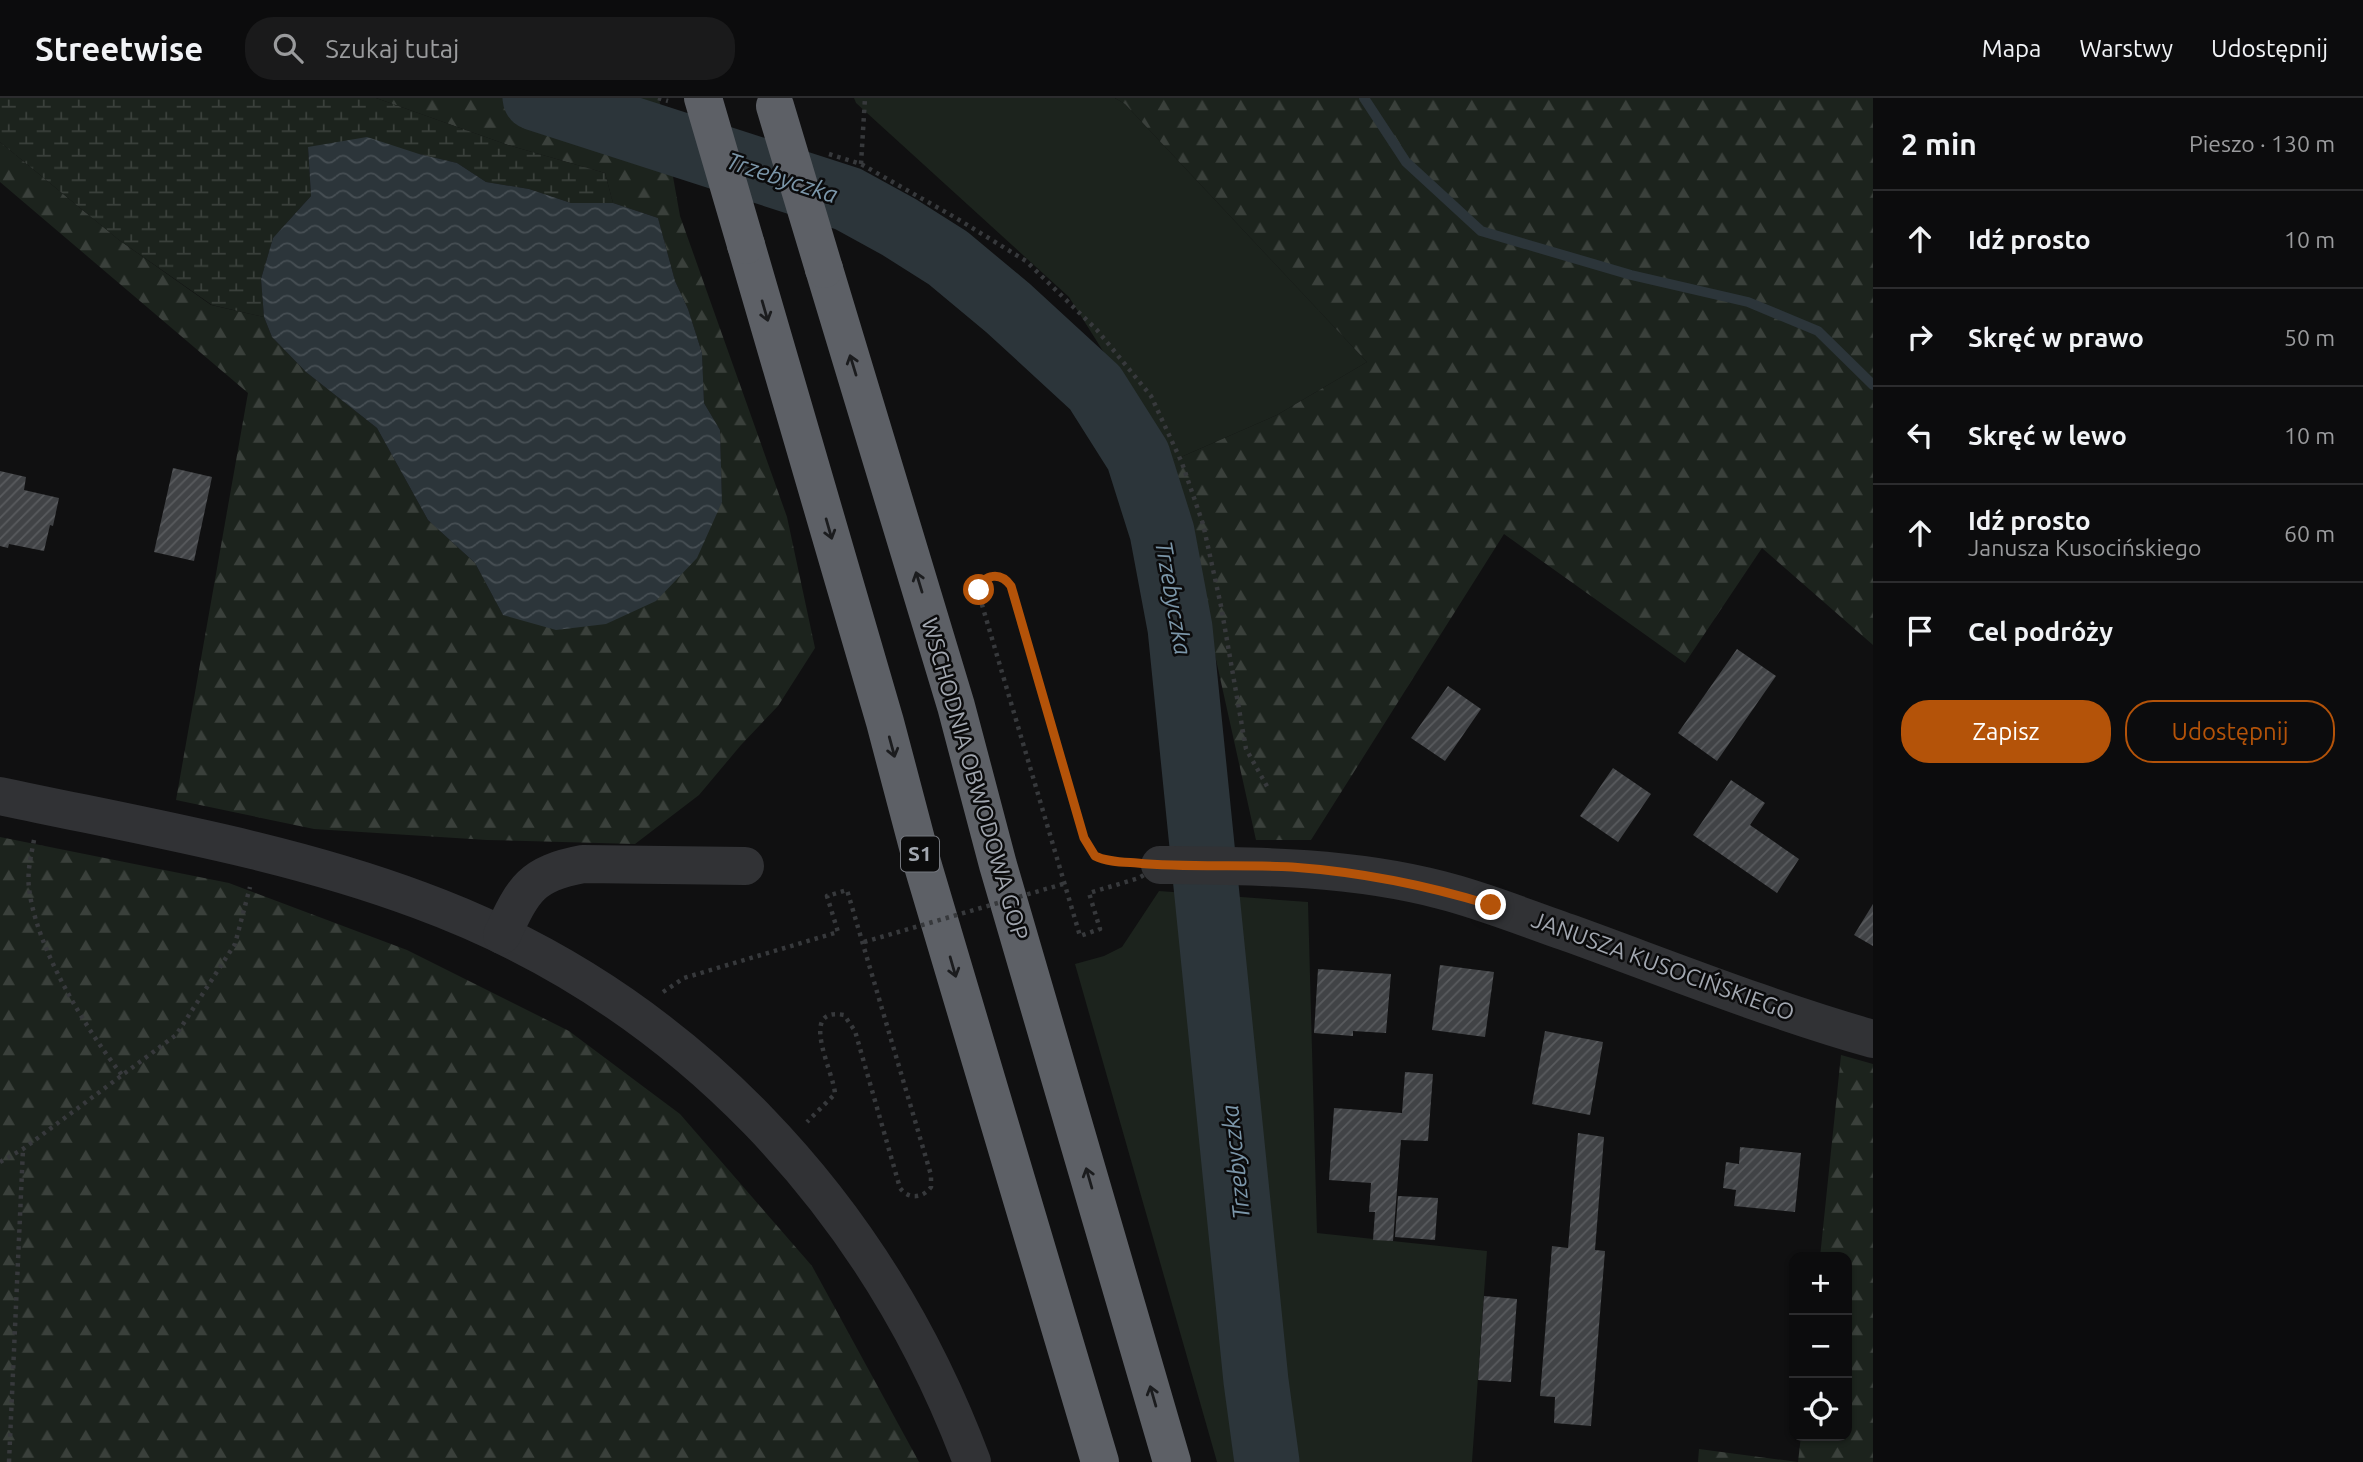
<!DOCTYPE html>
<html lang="pl">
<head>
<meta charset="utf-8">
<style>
	body { margin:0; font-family:Ubuntu,sans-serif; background:#1a1a1b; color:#f1f3f6 }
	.controls { position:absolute; right:21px; bottom:21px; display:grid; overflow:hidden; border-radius:14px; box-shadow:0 2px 5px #0004 }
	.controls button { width:63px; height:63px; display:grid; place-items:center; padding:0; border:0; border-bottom:2px solid #2c2c2e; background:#0c0c0d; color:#f1f3f6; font:35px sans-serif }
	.stop { position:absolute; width:21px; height:21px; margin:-16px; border:5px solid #b45309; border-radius:50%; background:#fff }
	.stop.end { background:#b45309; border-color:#fff; box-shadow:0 2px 7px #0008 }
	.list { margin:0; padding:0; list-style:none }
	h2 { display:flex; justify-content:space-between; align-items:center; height:91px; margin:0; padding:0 28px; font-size:30px }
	h2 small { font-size:23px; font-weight:400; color:#9a9b9d }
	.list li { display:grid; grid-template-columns:46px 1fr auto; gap:21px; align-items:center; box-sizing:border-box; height:98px; padding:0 28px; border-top:2px solid #2c2c2e }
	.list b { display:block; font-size:26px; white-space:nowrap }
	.list p { margin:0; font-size:23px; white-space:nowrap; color:#9a9b9d }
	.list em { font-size:23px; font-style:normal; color:#9a9b9d }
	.actions { display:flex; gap:14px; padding:21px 28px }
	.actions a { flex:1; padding:16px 0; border:2px solid #b45309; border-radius:28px; text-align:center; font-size:24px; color:#b45309 }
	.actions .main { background:#b45309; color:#fff }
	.icon { flex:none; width:38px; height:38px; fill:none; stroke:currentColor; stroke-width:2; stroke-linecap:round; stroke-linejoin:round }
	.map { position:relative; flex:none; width:1873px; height:1364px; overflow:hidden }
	header { display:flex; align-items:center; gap:42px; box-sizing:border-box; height:98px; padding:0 35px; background:#0c0c0d; border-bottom:2px solid #2c2c2e }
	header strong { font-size:33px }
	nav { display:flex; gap:38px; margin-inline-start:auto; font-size:24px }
	.search { width:490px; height:63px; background:#1a1a1b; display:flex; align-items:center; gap:18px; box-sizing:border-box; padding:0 24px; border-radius:28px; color:#9a9b9d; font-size:26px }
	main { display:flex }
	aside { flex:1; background:#0c0c0d }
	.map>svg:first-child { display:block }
	.green { fill:#1c231d }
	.forest { fill:url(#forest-firs) }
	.wetland { fill:url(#wetland-marsh) }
	.water { fill:url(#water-waves) }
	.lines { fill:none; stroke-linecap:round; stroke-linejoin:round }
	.stream { stroke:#2c353a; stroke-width:10 }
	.river { stroke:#2c353a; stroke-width:65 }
	.building { fill:url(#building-hatch) }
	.path { stroke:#37393c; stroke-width:4.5; stroke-dasharray:3.5 5; stroke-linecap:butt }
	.minor { stroke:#313235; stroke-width:38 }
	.highway { stroke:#5d6066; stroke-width:38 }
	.path-bridge { stroke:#37393c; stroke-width:4.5; stroke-dasharray:3.5 5; stroke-linecap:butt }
	.highway-bridge { stroke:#5d6066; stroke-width:38 }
	.oneway { stroke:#1b1c1e }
	.route { stroke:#b45309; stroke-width:9 }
	.labels { text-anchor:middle; stroke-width:5; stroke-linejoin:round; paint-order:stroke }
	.shield { fill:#0b0b0c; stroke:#75787f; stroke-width:2 }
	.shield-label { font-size:21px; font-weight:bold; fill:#a2a7b0 }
	.street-label { font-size:23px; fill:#a2a7b0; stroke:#0b0b0c }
	.water-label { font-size:24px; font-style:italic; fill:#7b96a9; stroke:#0b0b0c }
</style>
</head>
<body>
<header>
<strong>Streetwise</strong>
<div class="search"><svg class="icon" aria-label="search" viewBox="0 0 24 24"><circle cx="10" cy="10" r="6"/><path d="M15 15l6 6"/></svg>Szukaj tutaj</div>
<nav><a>Mapa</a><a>Warstwy</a><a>Udostępnij</a></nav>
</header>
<main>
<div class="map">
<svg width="1873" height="1364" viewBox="0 0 1873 1364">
	<defs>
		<pattern id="forest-firs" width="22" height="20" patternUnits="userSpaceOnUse" patternTransform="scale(1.75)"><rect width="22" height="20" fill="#1c231d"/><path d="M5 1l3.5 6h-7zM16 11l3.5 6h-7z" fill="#3a403b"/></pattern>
		<pattern id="wetland-marsh" width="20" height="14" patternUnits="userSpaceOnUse" patternTransform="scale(1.75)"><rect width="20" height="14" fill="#1c231d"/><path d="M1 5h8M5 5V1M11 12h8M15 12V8" fill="none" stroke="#3a403b"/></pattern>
		<pattern id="water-waves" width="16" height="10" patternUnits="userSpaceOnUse" patternTransform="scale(1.75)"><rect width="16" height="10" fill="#2c353a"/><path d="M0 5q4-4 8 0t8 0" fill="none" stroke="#474f54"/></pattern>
		<pattern id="building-hatch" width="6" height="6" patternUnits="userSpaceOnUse" patternTransform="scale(1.75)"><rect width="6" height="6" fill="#414346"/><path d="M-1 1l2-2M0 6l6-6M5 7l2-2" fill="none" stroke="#595b5e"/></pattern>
	</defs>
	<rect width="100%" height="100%" fill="#101011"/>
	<g class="green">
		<polygon points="854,0 1115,0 1125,6 1367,264 1277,317 1172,363 1069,199 856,5"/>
		<polygon points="1159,793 1308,804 1317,1135 1487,1153 1472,1364 1217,1364 1075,866 1104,858 1122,849"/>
	</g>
	<g class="forest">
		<polygon points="376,0 659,0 680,118 787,419 815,550 778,608 741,647 699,697 635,746 487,742 314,731 176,702 248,295 0,84 0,44 119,142 211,207 264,219 272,239 306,274 377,330 428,422 475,465 503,517 722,404 720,332 704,305 702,255 688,211 675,183 658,120 613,105 605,75 508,47"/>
		<polygon points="1115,0 1873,0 1873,547 1762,450 1685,565 1504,436 1311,742 1256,742 1172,363 1277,317 1367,264 1125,6"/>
		<polygon points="0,739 229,785 407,852 569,933 680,1016 812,1168 919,1364 0,1364"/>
		<polygon points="1841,957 1873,966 1873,1364 1698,1364 1699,1351 1798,1364 1801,1338 1847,1338 1847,1159 1820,1159"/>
	</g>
	<polygon class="wetland" points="0,0 376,0 508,47 605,75 613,105 571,105 529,91 486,84 457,65 419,56 308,50 311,98 273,140 261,181 264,219 212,207 119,142 0,44"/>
	<polygon class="water" points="367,39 419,56 457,65 486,84 529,91 571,105 613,105 658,120 675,183 688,211 702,255 704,305 720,332 722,404 697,460 656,503 606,526 556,532 503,517 475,465 428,422 377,330 306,274 272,239 264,219 261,181 273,140 311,98 308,49"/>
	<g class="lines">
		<polyline class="stream" points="1364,0 1406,64 1481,133 1631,177 1748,204 1818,233 1873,287"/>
		<polyline class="river" points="535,0 848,101 899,129 948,160 1008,210 1095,290 1138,358 1162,434 1180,530 1256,1283 1267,1364"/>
	</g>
	<g class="building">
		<polygon points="173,370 212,379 194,463 154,454"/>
		<polygon points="0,373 26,379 24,392 59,400 53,428 50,427 44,453 9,446 8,450 0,448"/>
		<polygon points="1737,551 1776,578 1717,663 1678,635"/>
		<polygon points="1448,588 1481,611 1445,663 1411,640"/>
		<polygon points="1613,670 1651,696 1618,744 1580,718"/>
		<polygon points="1731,682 1765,705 1750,727 1799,761 1777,795 1693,737"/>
		<polygon points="1873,806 1873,848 1854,837"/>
		<polygon points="1440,867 1494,874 1485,939 1432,932"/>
		<polygon points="1318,871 1391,876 1386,935 1353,933 1353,938 1314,935"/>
		<polygon points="1545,933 1603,944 1590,1017 1532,1006"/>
		<polygon points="1405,974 1433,976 1428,1043 1401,1042 1393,1143 1373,1142 1375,1114 1369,1114 1371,1085 1329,1082 1334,1010 1402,1015"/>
		<polygon points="1578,1035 1604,1039 1595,1152 1605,1153 1591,1328 1554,1325 1555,1299 1540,1298 1552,1148 1568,1150"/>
		<polygon points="1740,1049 1801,1055 1795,1114 1734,1108 1736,1092 1723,1090 1726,1064 1739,1066"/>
		<polygon points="1398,1098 1438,1100 1435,1142 1395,1139"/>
		<polygon points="1484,1198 1517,1201 1511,1284 1478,1282"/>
	</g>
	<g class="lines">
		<g class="path">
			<polyline points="658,0 668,3"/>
			<polyline points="829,56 861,66 956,120 1026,163 1097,232 1151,298 1182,365 1203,426 1221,508 1246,651 1268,690"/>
			<polyline points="861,66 865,0"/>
			<path d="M993 478C1002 477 1009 482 1012 491L1088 750 1095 758 1100 761 1160 767 1139 780 1089 795 1100 831 1080 838 980 500V487Z"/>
			<path d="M34 742C31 758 27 774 29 790 36 850 85 930 122 977"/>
			<path d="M663 894 684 880 838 834 827 798 847 792 931 1077V1089C923 1100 909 1102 900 1090L855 933 844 917C797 908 834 974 835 996L807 1024"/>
			<polyline points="0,1064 23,1051 176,937 235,846 250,789"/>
			<polyline points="9,1364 23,1051"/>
		</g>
		<g class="minor">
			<path d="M0 698C140 728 285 752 419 802 681 898 875 1105 972 1364"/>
			<path d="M1160 767C1254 768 1349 768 1441 792 1485 803 1528 821 1572 836 1671 872 1771 912 1873 941"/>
			<path d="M502 837C524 790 531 776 583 766L745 768"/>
		</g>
		<g class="highway">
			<polyline points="746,147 885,624 923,768 1100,1364"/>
			<polyline points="824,171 956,608 998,767 1172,1364"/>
		</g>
		<polyline class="path-bridge" points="864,844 1063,786"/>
		<g class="highway-bridge">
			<polyline points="703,0 746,147"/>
			<polyline points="775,8 824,171"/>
		</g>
	</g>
	<defs><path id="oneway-shaft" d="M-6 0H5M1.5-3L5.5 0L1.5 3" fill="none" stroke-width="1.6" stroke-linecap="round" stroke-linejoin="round" transform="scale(1.75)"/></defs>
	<g class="oneway">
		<use href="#oneway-shaft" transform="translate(765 213) rotate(74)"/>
		<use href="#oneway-shaft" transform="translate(853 267) rotate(-107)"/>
		<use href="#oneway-shaft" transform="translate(829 431) rotate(74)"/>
		<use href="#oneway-shaft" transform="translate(919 484) rotate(-107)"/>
		<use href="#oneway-shaft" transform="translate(892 649) rotate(75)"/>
		<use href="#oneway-shaft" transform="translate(953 869) rotate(74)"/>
		<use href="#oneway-shaft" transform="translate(1089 1080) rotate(-106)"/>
		<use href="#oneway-shaft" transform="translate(1153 1298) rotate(-106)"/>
	</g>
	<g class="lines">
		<path class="route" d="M979 492C984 475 1001 474 1011 488L1084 740 1095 758C1107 764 1123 764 1137 765 1188 770 1240 766 1292 769 1360 774 1426 787 1491 807"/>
	</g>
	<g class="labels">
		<rect class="shield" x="901" y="738.5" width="38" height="35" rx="5"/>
		<g class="shield-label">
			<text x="920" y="763">S1</text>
		</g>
		<g class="street-label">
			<text transform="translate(975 681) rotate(74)" y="8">WSCHODNIA OBWODOWA GOP</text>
			<text transform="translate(1663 868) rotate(20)" y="8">JANUSZA KUSOCIŃSKIEGO</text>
		</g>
		<g class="water-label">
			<text transform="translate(782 80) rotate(18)" y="8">Trzebyczka</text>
			<text transform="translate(1173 500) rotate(80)" y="8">Trzebyczka</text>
			<text transform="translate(1236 1064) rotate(-96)" y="8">Trzebyczka</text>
		</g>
	</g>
</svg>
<div class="controls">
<button>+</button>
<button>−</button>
<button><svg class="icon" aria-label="locate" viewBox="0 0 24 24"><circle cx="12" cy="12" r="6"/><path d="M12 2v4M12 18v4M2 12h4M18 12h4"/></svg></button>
</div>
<div class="stop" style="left:979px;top:492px"></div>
<div class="stop end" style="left:1491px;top:807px"></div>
</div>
<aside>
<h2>2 min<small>Pieszo · 130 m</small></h2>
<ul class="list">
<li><svg class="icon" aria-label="ahead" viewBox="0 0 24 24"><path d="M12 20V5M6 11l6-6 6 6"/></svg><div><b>Idź prosto</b></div><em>10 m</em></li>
<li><svg class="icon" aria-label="right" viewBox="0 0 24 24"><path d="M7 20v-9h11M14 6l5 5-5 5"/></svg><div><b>Skręć w prawo</b></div><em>50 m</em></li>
<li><svg class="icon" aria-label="left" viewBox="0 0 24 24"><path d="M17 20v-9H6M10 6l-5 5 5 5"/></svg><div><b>Skręć w lewo</b></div><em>10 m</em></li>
<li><svg class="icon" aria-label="ahead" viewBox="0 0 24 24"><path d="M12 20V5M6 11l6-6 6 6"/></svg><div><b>Idź prosto</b><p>Janusza Kusocińskiego</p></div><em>60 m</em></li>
<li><svg class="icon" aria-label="arrive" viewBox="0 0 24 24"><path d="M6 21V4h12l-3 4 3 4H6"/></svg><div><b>Cel podróży</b></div></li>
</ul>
<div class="actions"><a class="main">Zapisz</a><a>Udostępnij</a></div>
</aside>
</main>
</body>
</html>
